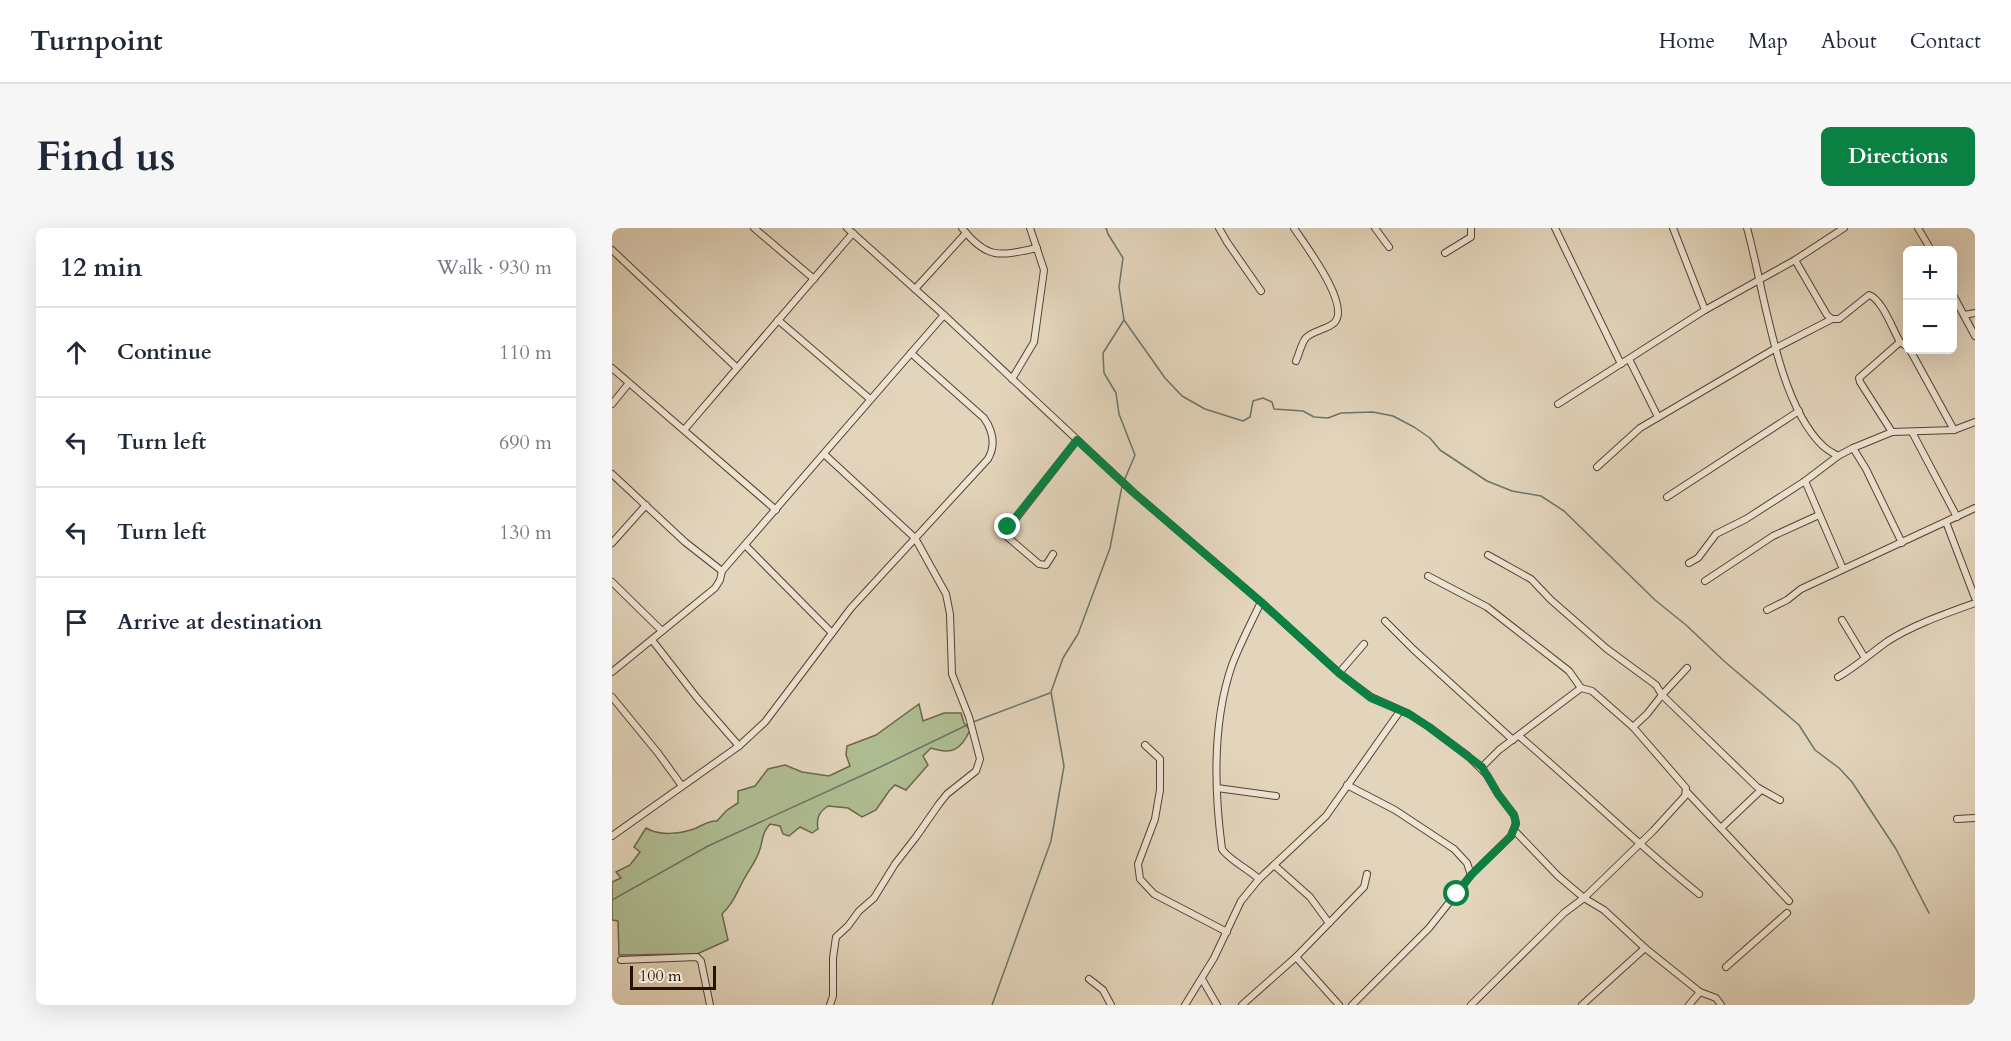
<!DOCTYPE html>
<html lang="en">
<head>
<meta charset="utf-8">
<style>
	body { margin:0; font-family:Cardo,serif; background:#f6f6f7; color:#1f2937 }
	.controls { position:absolute; right:18px; top:18px; display:grid; overflow:hidden; border-radius:9px; box-shadow:0 6px 24px #0002 }
	.controls button { width:54px; height:54px; display:grid; place-items:center; padding:0; border:0; border-bottom:2px solid #e0e1e3; background:#fff; color:#1f2937; font:30px sans-serif }
	.scale { position:absolute; left:18px; bottom:15px; width:86px; box-sizing:border-box; padding-left:6px; border:3px solid #281001; border-top:0; font-size:16px; line-height:21px; white-space:nowrap; color:#281001; -webkit-text-stroke:4px #ede4d3; paint-order:stroke }
	.stop { position:absolute; width:18px; height:18px; margin:-14px; border:4px solid #0b8043; border-radius:50%; background:#fff }
	.stop.end { background:#0b8043; border-color:#fff; box-shadow:0 2px 6px #0008 }
	.list { margin:0; padding:0; list-style:none }
	h2 { display:flex; justify-content:space-between; align-items:center; height:78px; margin:0; padding:0 24px; font-size:26px }
	h2 small { font-size:20px; font-weight:400; color:#747a83 }
	.list li { display:grid; grid-template-columns:39px 1fr auto; gap:18px; align-items:center; box-sizing:border-box; height:90px; padding:0 24px; border-top:2px solid #e0e1e3 }
	.list b { display:block; font-size:22px; white-space:nowrap }
	.list em { font-size:20px; font-style:normal; color:#747a83 }
	.icon { flex:none; width:33px; height:33px; fill:none; stroke:currentColor; stroke-width:2; stroke-linecap:round; stroke-linejoin:round }
	.map { position:relative; flex:none; width:1363px; height:777px; overflow:hidden; border-radius:9px }
	header { display:flex; align-items:center; gap:36px; box-sizing:border-box; height:84px; padding:0 30px; background:#fff; border-bottom:2px solid #e0e1e3 }
	header strong { font-size:28px }
	nav { display:flex; gap:33px; margin-inline-start:auto; font-size:21px }
	.intro { display:flex; align-items:center; justify-content:space-between; box-sizing:border-box; height:144px; padding:0 36px }
	h1 { margin:0; font-size:42px }
	.button { padding:15px 27px; border-radius:9px; background:#0b8043; color:#fff; font-size:21px; font-weight:700 }
	main { display:flex; gap:36px; padding:0 36px }
	aside { flex:1; background:#fff; border-radius:9px; box-shadow:0 6px 24px #0002 }
	.map>svg:first-child { display:block }
	.green { fill:#b0be93; stroke:#6c674a; stroke-width:1.5 }
	.lines { fill:none; stroke-linecap:round; stroke-linejoin:round }
	.stream { stroke:#69756b; stroke-width:1.5 }
	.minor-casing { stroke:#574130; stroke-width:8 }
	.minor { stroke:#ede4d3; stroke-width:6 }
	.route { stroke:#0b8043; stroke-width:8 }
</style>
</head>
<body>
<header>
<strong>Turnpoint</strong>
<nav><a>Home</a><a>Map</a><a>About</a><a>Contact</a></nav>
</header>
<div class="intro"><h1>Find us</h1><a class="button">Directions</a></div>
<main>
<aside>
<h2>12 min<small>Walk · 930 m</small></h2>
<ul class="list">
<li><svg class="icon" aria-label="ahead" viewBox="0 0 24 24"><path d="M12 20V5M6 11l6-6 6 6"/></svg><div><b>Continue</b></div><em>110 m</em></li>
<li><svg class="icon" aria-label="left" viewBox="0 0 24 24"><path d="M17 20v-9H6M10 6l-5 5 5 5"/></svg><div><b>Turn left</b></div><em>690 m</em></li>
<li><svg class="icon" aria-label="left" viewBox="0 0 24 24"><path d="M17 20v-9H6M10 6l-5 5 5 5"/></svg><div><b>Turn left</b></div><em>130 m</em></li>
<li><svg class="icon" aria-label="arrive" viewBox="0 0 24 24"><path d="M6 21V4h12l-3 4 3 4H6"/></svg><div><b>Arrive at destination</b></div></li>
</ul>
</aside>
<div class="map">
<svg width="1363" height="777" viewBox="0 0 1363 777">
	<rect width="100%" height="100%" fill="#e3d5bc"/>
	<filter id="stains"><feTurbulence type="fractalNoise" baseFrequency=".00333" numOctaves="4"/><feColorMatrix values="0 0 0 0 .2 0 0 0 0 .09 0 0 0 0 .02 0 0 0 .5 -.17"/></filter>
	<radialGradient id="worn" r=".72"><stop offset=".6" stop-color="#630" stop-opacity="0"/><stop offset="1" stop-color="#630" stop-opacity=".3"/></radialGradient>
	<path class="green" d="M307 476 311 493 332 485H349L352 495 358 502C349 522 340 527 319 520L311 528 316 537 294 562 283 557 277 563 264 582 250 589 236 580 216 578C207 584 204 590 206 601L200 605 188 599 177 608 171 606 168 598 158 596C150 605 151 611 148 621 144 634 136 643 130 655 123 668 121 675 110 686L116 712 85 726 7 727 6 693 0 692V654L9 650 4 644 18 637 28 624 22 619 34 600C47 608 67 606 82 601 90 598 96 592 105 593L115 582 126 575V563L143 558 156 541 173 537 190 544 217 548 238 538 234 527 235 518 264 507Z"/>
	<g class="lines">
		<g class="stream">
			<polyline points="494,0 496,6 511,30 507,59 512,92 491,125 492,145 504,165 507,186 523,227 512,253"/>
			<polyline points="512,92 553,150 570,168 593,181 631,193 638,189 641,173 651,170 660,174 662,181 691,183 702,189 716,190 729,185 761,184 781,188 802,199 818,210 828,222 875,253 900,263 929,268 952,283 1043,372 1074,397 1112,433 1187,497 1203,522 1227,540 1240,554 1284,621 1317,685"/>
			<polyline points="361,494 438,465"/>
			<polyline points="0,672 96,618 262,542 357,496"/>
			<polyline points="380,777 439,613 452,538 439,464 451,430 466,406 498,320 510,258"/>
		</g>
		<g class="minor-casing">
			<g id="minor">
				<polyline points="142,0 202,51"/>
				<polyline points="235,0 332,87 521,264 649,374 727,445"/>
				<path d="M350 0C375 32 388 28 425 20"/>
				<polyline points="607,0 615,14 649,63"/>
				<path d="M682 0C693 17 740 78 722 95 714 102 699 103 693 111 689 117 687 126 684 133"/>
				<polyline points="763,0 777,19"/>
				<polyline points="943,0 1009,136"/>
				<polyline points="1061,0 1093,82"/>
				<path d="M1135 0C1152 60 1165 175 1211 218 1215 222 1221 225 1226 228"/>
				<polyline points="1306,0 1319,22"/>
				<polyline points="0,22 124,139"/>
				<polyline points="833,25 859,9 859,0"/>
				<polyline points="1183,32 1215,87 1220,91"/>
				<polyline points="303,61 354,5"/>
				<polyline points="1340,65 1363,108"/>
				<polyline points="1352,87 1363,85"/>
				<polyline points="166,92 258,171"/>
				<polyline points="1298,122 1342,202"/>
				<polyline points="1017,131 1046,189"/>
				<polyline points="0,140 164,282"/>
				<polyline points="400,151 422,114 432,42 418,0"/>
				<polyline points="0,176 17,155"/>
				<polyline points="946,176 1093,82 1183,32 1232,0"/>
				<polyline points="72,202 241,5"/>
				<polyline points="1280,204 1248,154 1247,150 1288,114 1296,119"/>
				<polyline points="1300,204 1345,289"/>
				<polyline points="1241,220 1254,241 1290,315"/>
				<polyline points="212,226 303,310 334,366 338,386 340,446 357,489 368,531 364,543 335,566 327,576 304,609 283,636 262,670 247,683 236,698 224,709 221,730 221,768 218,777"/>
				<path d="M985 239 1028 200 1164 120 1220 91H1227L1257 67C1270 71 1281 102 1288 114"/>
				<polyline points="0,246 73,314 110,343"/>
				<polyline points="1193,253 1231,341"/>
				<polyline points="1055,269 1187,183"/>
				<polyline points="1334,294 1363,370"/>
				<polyline points="0,315 34,277"/>
				<polyline points="133,317 220,405"/>
				<polyline points="441,326 434,337 427,336 392,306 465,212"/>
				<polyline points="1077,335 1086,330 1104,306 1134,291 1193,253 1226,228 1241,220 1280,204 1342,202 1363,194"/>
				<polyline points="816,348 875,379 957,443 969,460"/>
				<polyline points="1093,353 1161,308 1207,287"/>
				<polyline points="0,354 50,403"/>
				<polyline points="1155,382 1175,372 1189,361 1363,280"/>
				<polyline points="1230,392 1253,430"/>
				<polyline points="773,393 801,421 901,512"/>
				<polyline points="40,412 86,471 127,518"/>
				<polyline points="1075,440 1050,467 1145,559 1168,572"/>
				<polyline points="0,444 103,360 108,352 110,343 332,87"/>
				<path d="M1226 449C1244 439 1259 425 1276 413 1303 396 1333 386 1363 375"/>
				<polyline points="0,469 46,525 70,558"/>
				<path d="M907 508C968 560 1025 616 1087 666"/>
				<polyline points="533,517 548,531 548,562 543,591 526,636 528,651 542,666 615,704"/>
				<polyline points="870,539 887,522 969,460 980,463 1021,499 1035,486 1050,467 1044,457 995,421 939,372 919,351 876,327"/>
				<polyline points="735,557 783,582 842,621 855,635 859,647"/>
				<polyline points="605,560 664,568"/>
				<polyline points="1075,564 1177,673"/>
				<polyline points="1345,591 1363,590"/>
				<polyline points="1109,600 1149,562"/>
				<polyline points="902,602 946,648 972,670 992,682 1033,720 1088,764 1077,777"/>
				<path d="M0 608 127 518 153 494 239 380 376 231C384 217 381 203 372 190L299 125"/>
				<polyline points="662,637 698,669 717,695"/>
				<polyline points="647,651 714,588 788,483"/>
				<polyline points="9,732 85,729 89,733 98,777"/>
				<polyline points="1114,739 1175,685"/>
				<polyline points="477,751 491,762 499,777"/>
				<polyline points="590,751 605,777"/>
				<polyline points="1088,764 1104,770 1109,777"/>
				<path d="M573 777 602 730 629 673 647 651C636 641 616 631 610 621 602 561 600 495 620 437 628 416 639 395 649 374"/>
				<polyline points="630,777 684,729"/>
				<polyline points="727,777 684,729 752,659 755,646"/>
				<polyline points="740,777 817,700 859,647 899,608 904,595 902,587 886,566 875,547 856,528 817,499 797,486 759,469 727,445 752,416"/>
				<polyline points="859,777 952,685 972,670 1041,603 1073,568 1074,560 1021,499"/>
				<polyline points="970,777 1033,720"/>
			</g>
		</g>
		<use href="#minor" class="minor"/>
	</g>
	<g class="lines">
		<polyline class="route" points="396,299 465,212 521,264 649,374 727,445 759,470 797,486 817,499 870,539 886,566 902,587 904,596 899,608 859,647 845,666"/>
	</g>
	<rect width="100%" height="100%" filter="url(#stains)"/>
	<rect width="100%" height="100%" fill="url(#worn)"/>
</svg>
<div class="controls">
<button>+</button>
<button>−</button>
</div>
<div class="scale">100 m</div>
<div class="stop" style="left:845px;top:666px"></div>
<div class="stop end" style="left:396px;top:299px"></div>
</div>
</main>
</body>
</html>
